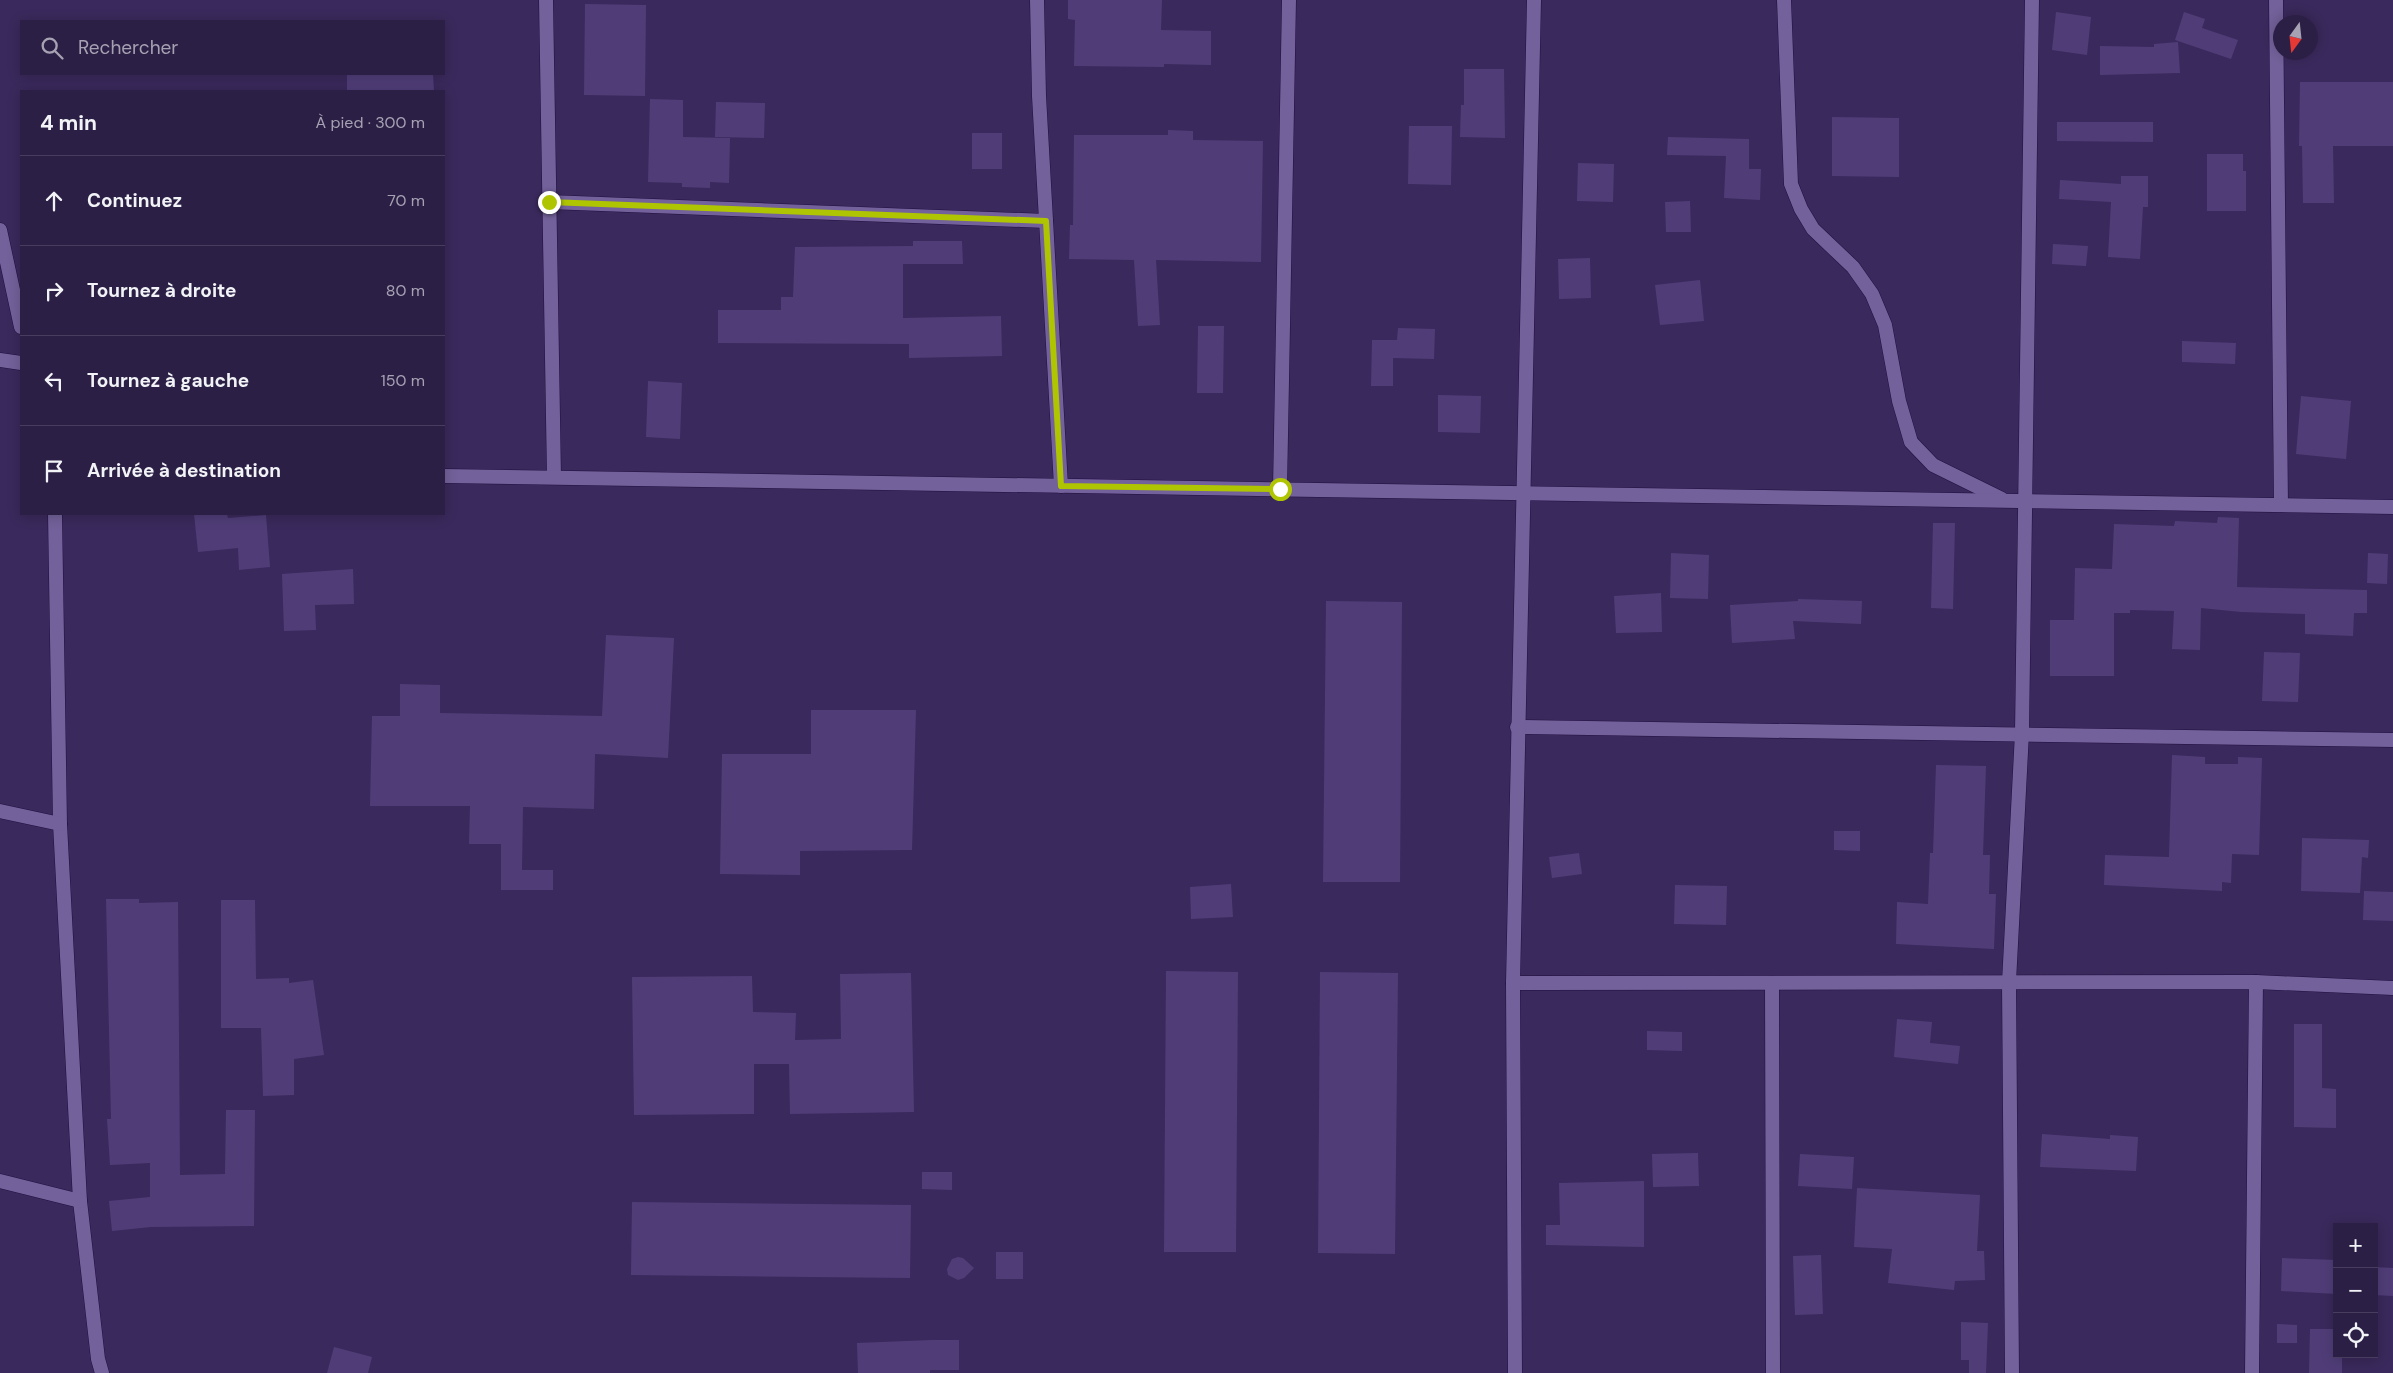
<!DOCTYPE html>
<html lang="fr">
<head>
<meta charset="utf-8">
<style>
	body { margin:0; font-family:"DM Sans",sans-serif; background:#34274c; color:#f1f3f6 }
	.controls { position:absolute; right:15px; bottom:15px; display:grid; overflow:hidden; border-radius:0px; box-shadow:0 2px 12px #0003 }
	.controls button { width:45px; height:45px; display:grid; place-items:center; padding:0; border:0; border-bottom:1px solid #483d5e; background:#2c1f45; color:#f1f3f6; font:25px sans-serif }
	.compass { position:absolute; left:2273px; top:15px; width:45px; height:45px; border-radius:50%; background:#2c1f45; box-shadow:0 2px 12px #0003; rotate:195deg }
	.stop { position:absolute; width:15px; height:15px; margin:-11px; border:4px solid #b0c501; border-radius:50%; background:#fff }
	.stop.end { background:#b0c501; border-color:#fff; box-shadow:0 1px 5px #0008 }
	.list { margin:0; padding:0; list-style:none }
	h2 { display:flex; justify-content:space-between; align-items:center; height:65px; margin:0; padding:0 20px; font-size:21px }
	h2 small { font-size:16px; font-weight:400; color:#a6a2b3 }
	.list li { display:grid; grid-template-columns:32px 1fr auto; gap:15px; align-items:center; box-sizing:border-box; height:90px; padding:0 20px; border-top:1px solid #483d5e }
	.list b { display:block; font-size:19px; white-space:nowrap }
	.list em { font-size:16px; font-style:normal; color:#a6a2b3 }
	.icon { flex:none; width:28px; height:28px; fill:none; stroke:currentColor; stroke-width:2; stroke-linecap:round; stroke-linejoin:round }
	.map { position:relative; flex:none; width:2393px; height:1373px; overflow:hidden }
	.search { position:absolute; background:#2c1f45; box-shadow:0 2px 12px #0003; left:20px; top:20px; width:425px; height:55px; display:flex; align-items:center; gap:12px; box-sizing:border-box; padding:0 18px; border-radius:0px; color:#a6a2b3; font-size:19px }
	.panel { position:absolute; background:#2c1f45; box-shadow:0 2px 12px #0003; left:20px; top:90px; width:425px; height:425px; border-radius:0px }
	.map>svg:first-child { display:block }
	.building { fill:#503d78 }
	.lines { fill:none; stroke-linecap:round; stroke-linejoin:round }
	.minor-casing { stroke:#220e40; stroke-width:15 }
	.minor { stroke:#72619a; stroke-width:14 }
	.route { stroke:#b0c501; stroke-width:6 }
</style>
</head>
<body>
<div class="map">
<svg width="2393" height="1373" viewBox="0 0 2393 1373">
	<rect width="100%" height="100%" fill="#3a295c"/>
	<g class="building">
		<polygon points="1068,0 1162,0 1161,30 1211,31 1211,65 1164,64 1164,67 1074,66 1075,20 1068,19"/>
		<polygon points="585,4 646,5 645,96 584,95"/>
		<polygon points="2056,12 2091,17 2087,55 2052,50"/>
		<polygon points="2184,12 2205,19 2202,28 2238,40 2231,59 2175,40"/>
		<polygon points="2178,42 2180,73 2100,75 2100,46 2154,47 2154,44"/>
		<polygon points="1464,69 1504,69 1505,138 1460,137 1461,105 1464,105"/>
		<polygon points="347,74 433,74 434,91 347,91"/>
		<polygon points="2300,82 2393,82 2393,146 2333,146 2334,203 2303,203 2302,146 2299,146"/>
		<polygon points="650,99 683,100 683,137 730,138 729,183 710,182 710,188 682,187 682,183 648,182"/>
		<polygon points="716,102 765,103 764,138 715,137"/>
		<polygon points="1832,117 1899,118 1899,177 1832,176"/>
		<polygon points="2057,122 2153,122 2153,142 2057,141"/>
		<polygon points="1409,126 1452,126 1451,185 1408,184"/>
		<polygon points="1168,130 1193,131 1193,140 1263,141 1261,262 1156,260 1160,325 1138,326 1134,260 1069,259 1070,225 1073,225 1074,135 1168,135"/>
		<rect x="972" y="133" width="30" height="36"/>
		<polygon points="1668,137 1749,139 1749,169 1761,169 1760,200 1724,198 1726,156 1667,155"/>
		<polygon points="2207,154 2243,154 2243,171 2246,171 2246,211 2207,211"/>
		<polygon points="1578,163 1614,164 1613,202 1577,201"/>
		<polygon points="2121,176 2148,176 2148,207 2143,207 2140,259 2108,257 2111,202 2059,199 2060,180 2121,184"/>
		<polygon points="1690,201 1691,232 1666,232 1665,202"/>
		<polygon points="913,241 962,241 963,264 903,264 903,318 1001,316 1002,356 909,358 909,344 718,343 718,310 781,310 781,297 793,297 795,247 913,246"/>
		<polygon points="2053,244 2088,246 2086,266 2052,264"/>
		<polygon points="1590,258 1591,298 1559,299 1558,259"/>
		<polygon points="1700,280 1704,321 1660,325 1655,285"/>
		<polygon points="1198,326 1224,326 1223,393 1197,393"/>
		<polygon points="1398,328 1435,329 1434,359 1393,358 1393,386 1371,386 1372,340 1397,340"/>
		<polygon points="2182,341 2236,343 2235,364 2182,362"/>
		<polygon points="648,381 682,383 680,439 646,437"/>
		<polygon points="1438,395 1481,396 1480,433 1438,432"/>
		<polygon points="2301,396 2351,401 2346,459 2296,454"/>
		<polygon points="194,514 227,514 228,518 266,515 270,567 239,570 238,548 198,552"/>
		<polygon points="2218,517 2239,518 2237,587 2367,590 2367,613 2354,613 2353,636 2305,634 2305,614 2241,612 2201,608 2200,650 2172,649 2174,611 2130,610 2130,613 2114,613 2114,676 2050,676 2050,620 2074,620 2075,568 2112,569 2114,524 2174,526 2175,521 2217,523"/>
		<polygon points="1933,523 1955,523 1953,609 1931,608"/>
		<polygon points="1671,553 1709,555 1708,599 1670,598"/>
		<polygon points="2368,553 2388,554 2387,584 2367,583"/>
		<polygon points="353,569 354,604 315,605 316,630 284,631 282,574"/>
		<polygon points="1661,593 1662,632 1616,633 1614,596"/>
		<polygon points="1798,599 1862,601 1861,624 1793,621 1795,639 1732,643 1730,605 1798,601"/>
		<polygon points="1326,601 1402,602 1400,882 1323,882"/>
		<polygon points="606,635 674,638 668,758 595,754 594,809 523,807 522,870 553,870 553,890 501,890 501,844 469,844 470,806 370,806 372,716 400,716 400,684 440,685 440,713 602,716"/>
		<polygon points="2264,652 2300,653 2298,702 2262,701"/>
		<polygon points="811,710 916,710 912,850 800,851 800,875 720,874 722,754 811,754"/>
		<polygon points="2172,755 2205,757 2205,764 2238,764 2238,757 2262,758 2259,855 2232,854 2231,883 2222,882 2222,891 2104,885 2105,855 2169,857"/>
		<polygon points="1936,765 1986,766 1983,855 1990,855 1989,894 1996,894 1994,949 1896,944 1897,902 1928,904 1930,853 1933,853"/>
		<polygon points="1834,831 1860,831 1860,851 1834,850"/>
		<polygon points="2302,838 2369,840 2368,858 2362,857 2360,893 2301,891"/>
		<polygon points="1579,853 1582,874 1552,878 1549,857"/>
		<polygon points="1231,884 1233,917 1191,919 1190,887"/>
		<polygon points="1675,885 1727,886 1726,925 1674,924"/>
		<polygon points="2364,891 2393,892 2393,921 2363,920"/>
		<polygon points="106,899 139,899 139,903 178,902 180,1175 225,1174 226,1110 255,1110 254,1226 151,1227 112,1231 109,1201 150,1197 150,1163 110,1165 107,1119 111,1119"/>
		<polygon points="221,900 255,900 256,979 289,978 289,983 313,980 324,1055 294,1059 294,1095 263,1096 261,1028 221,1028"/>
		<polygon points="1166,971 1238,972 1236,1252 1164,1252"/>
		<polygon points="1320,972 1398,973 1395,1254 1318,1253"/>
		<polygon points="911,973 914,1112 790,1114 789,1064 754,1064 754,1114 634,1115 632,977 752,976 753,1012 796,1013 795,1040 841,1039 840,974"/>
		<polygon points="1897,1019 1932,1022 1930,1043 1960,1046 1958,1064 1894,1057"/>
		<polygon points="2294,1024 2322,1024 2322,1088 2336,1089 2336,1128 2294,1127"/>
		<polygon points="1647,1031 1682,1032 1682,1051 1647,1050"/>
		<polygon points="2042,1134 2110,1139 2110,1135 2138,1137 2136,1171 2040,1167"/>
		<polygon points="1698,1153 1699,1186 1653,1187 1652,1154"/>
		<polygon points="1800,1154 1854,1157 1852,1189 1798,1186"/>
		<polygon points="922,1172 952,1172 952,1190 922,1189"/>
		<polygon points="1644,1181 1644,1247 1546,1245 1546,1225 1560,1225 1559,1183"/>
		<polygon points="1857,1188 1980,1195 1977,1251 1984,1251 1985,1280 1955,1281 1954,1290 1888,1283 1892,1249 1854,1247"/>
		<polygon points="632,1202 911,1205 910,1278 631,1275"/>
		<rect x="996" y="1252" width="27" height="27"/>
		<polygon points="1821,1255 1823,1314 1795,1315 1793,1256"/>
		<polygon points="958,1257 963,1258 974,1268 964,1278 958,1280 948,1275 947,1269 952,1259"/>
		<polygon points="2282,1258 2337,1260 2337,1294 2281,1291"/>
		<polygon points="2374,1267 2393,1268 2393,1296 2374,1295"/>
		<polygon points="1961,1322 1988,1323 1986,1373 1969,1373 1969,1360 1961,1360"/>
		<polygon points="2277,1324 2297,1325 2297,1343 2277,1343"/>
		<polygon points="2310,1329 2337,1329 2337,1354 2342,1354 2342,1373 2309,1373"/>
		<polygon points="932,1340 959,1340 959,1370 930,1370 930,1373 858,1373 857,1343"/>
		<polygon points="334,1347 372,1357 368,1373 327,1373"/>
	</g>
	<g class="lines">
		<g class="minor-casing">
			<g id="minor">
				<polyline points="546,0 554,477"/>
				<polyline points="1037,0 1039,96 1061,486"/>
				<polyline points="1784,0 1791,184 1801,209 1813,229 1853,267 1872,294 1885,325 1899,401 1911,442 1933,465 2002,499"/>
				<polyline points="2276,0 2281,505"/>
				<polyline points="549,202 1046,221"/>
				<polyline points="0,230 21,327"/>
				<polyline points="0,360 21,363"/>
				<polyline points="444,476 2393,507"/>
				<polyline points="1280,489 1289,0"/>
				<polyline points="55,514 60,824 80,1201 98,1359 102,1373"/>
				<polyline points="1517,727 2393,740"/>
				<polyline points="0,811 60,824"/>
				<polyline points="1513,983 2256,982 2393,988"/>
				<polyline points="1772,983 1773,1373"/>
				<polyline points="0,1181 80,1201"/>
				<polyline points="1515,1373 1513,983 1534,0"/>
				<polyline points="2012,1373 2009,982 2022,733 2032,0"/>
				<polyline points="2252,1373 2256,982"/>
			</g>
		</g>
		<use href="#minor" class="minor"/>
	</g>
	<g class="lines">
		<polyline class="route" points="549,202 1046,221 1061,486 1280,489"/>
	</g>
</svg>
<div class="controls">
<button>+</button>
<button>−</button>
<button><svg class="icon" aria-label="locate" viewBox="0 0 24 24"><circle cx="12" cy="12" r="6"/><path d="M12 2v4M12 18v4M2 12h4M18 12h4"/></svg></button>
</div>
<svg class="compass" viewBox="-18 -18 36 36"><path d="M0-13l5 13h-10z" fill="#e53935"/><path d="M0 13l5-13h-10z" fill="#a6a2b3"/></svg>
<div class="stop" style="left:1280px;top:489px"></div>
<div class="stop end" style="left:549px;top:202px"></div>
<div class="search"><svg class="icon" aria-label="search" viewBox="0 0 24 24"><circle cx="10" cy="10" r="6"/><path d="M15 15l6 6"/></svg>Rechercher</div>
<section class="panel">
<h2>4 min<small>À pied · 300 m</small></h2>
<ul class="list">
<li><svg class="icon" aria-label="ahead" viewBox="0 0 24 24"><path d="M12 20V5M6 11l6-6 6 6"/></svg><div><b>Continuez</b></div><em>70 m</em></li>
<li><svg class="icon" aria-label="right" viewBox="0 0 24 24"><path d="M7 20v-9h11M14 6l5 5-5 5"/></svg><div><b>Tournez à droite</b></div><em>80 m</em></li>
<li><svg class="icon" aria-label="left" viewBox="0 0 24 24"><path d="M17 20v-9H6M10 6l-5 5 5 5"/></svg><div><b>Tournez à gauche</b></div><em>150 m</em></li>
<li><svg class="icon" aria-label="arrive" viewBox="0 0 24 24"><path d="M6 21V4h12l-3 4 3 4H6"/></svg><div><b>Arrivée à destination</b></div></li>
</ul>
</section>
</div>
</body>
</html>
